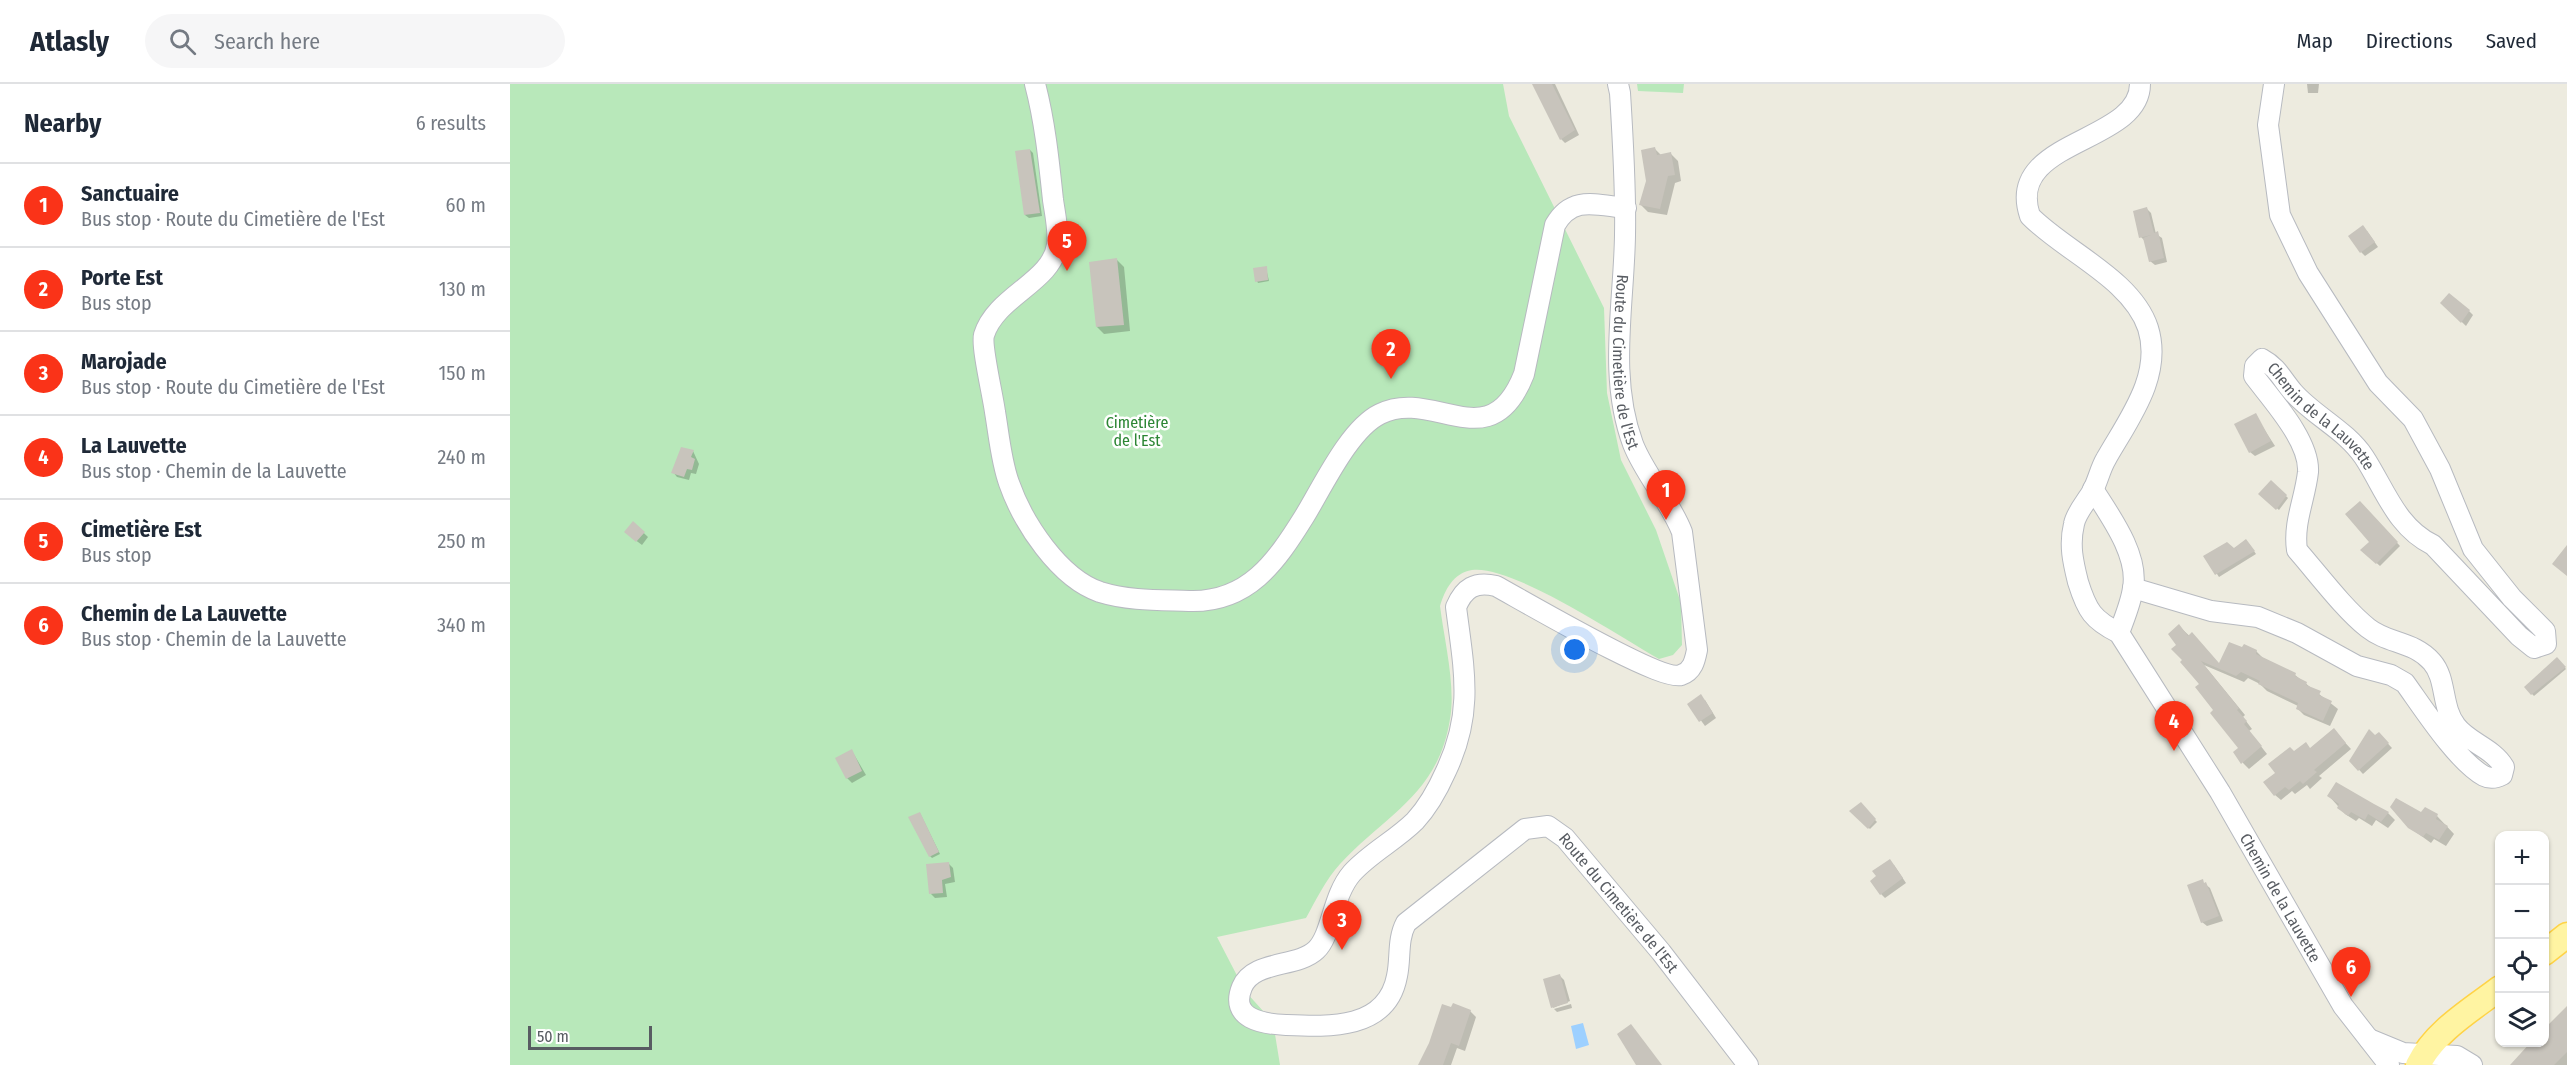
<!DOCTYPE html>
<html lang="en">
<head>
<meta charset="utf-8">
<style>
	body { margin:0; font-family:"Fira Sans Condensed",sans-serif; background:#f6f6f7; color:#1f2937 }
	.controls { position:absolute; right:18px; bottom:18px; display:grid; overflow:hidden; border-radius:12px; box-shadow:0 2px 4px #0004 }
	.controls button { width:54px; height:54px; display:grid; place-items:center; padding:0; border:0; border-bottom:2px solid #e0e1e3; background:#fff; color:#1f2937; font:30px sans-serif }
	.scale { position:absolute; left:18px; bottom:15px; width:124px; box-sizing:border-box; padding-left:6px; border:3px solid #585c62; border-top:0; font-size:16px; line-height:21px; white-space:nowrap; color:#585c62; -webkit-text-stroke:4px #fff; paint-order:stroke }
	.you { position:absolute; left:1065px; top:566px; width:21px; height:21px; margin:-15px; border:4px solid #fff; border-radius:50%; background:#1a73e8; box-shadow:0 0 0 9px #1a73e833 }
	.badge { display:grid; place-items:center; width:39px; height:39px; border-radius:50%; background:#fa3318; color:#fff; font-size:20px; font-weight:700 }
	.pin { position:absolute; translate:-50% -50px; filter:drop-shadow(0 2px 3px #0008) }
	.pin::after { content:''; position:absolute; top:32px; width:21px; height:18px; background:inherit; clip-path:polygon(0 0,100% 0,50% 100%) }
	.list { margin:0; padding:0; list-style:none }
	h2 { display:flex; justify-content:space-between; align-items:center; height:78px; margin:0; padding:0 24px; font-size:26px }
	h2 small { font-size:20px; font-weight:400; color:#747a83 }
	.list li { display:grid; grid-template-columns:39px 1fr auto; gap:18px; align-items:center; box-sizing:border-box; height:84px; padding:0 24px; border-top:2px solid #e0e1e3 }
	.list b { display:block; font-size:22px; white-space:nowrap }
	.list p { margin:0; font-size:20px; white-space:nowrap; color:#747a83 }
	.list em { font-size:20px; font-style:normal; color:#747a83 }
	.icon { flex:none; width:33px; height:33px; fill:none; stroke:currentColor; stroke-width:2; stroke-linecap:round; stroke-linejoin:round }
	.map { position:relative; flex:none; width:2057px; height:981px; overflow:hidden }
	header { display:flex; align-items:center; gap:36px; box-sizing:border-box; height:84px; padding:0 30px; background:#fff; border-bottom:2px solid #e0e1e3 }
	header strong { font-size:28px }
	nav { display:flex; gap:33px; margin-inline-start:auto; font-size:21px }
	.search { width:420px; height:54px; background:#f6f6f7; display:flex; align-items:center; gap:15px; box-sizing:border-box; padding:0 21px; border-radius:33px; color:#747a83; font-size:22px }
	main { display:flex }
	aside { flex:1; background:#fff }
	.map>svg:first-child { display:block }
	.green { fill:#b8e8ba }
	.water { fill:#9dd0ff }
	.shadow { fill:#0003 }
	.building { fill:#c8c4bc }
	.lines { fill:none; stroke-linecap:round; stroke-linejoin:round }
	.minor-casing { stroke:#b7bac0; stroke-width:22 }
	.major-casing { stroke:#ffd346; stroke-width:27 }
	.minor { stroke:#fff; stroke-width:20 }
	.major { stroke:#fff4a2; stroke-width:24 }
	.labels { text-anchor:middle; stroke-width:5; stroke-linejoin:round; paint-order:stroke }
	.street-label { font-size:16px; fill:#585c62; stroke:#fff }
	.park-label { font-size:16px; fill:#2c8634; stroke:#fff }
</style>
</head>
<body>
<header>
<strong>Atlasly</strong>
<div class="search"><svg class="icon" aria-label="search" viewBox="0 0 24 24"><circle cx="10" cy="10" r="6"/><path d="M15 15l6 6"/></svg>Search here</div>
<nav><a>Map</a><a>Directions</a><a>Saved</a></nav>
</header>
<main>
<aside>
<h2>Nearby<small>6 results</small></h2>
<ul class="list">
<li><span class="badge">1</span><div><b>Sanctuaire</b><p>Bus stop · Route du Cimetière de l'Est</p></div><em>60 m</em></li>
<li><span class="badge">2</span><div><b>Porte Est</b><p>Bus stop</p></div><em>130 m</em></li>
<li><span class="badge">3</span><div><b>Marojade</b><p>Bus stop · Route du Cimetière de l'Est</p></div><em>150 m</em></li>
<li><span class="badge">4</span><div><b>La Lauvette</b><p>Bus stop · Chemin de la Lauvette</p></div><em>240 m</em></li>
<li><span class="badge">5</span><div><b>Cimetière Est</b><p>Bus stop</p></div><em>250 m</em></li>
<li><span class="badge">6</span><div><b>Chemin de La Lauvette</b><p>Bus stop · Chemin de la Lauvette</p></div><em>340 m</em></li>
</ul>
</aside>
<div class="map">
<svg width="2057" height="981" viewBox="0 0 2057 981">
	<rect width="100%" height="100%" fill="#edebdf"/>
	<g class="green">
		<path d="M0 0H993L999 32 1094 224 1097 309 1111 376 1146 446 1171 519 1172 561 1163 571 1149 575C1112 554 1001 480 962 486 943 489 935 506 930 522 934 555 946 602 940 635 928 711 876 730 830 780 816 795 806 816 796 834L707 853 735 907 763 938 770 981H0Z"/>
		<polygon points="1127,0 1174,0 1173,9 1128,7"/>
	</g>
	<polygon class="water" points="1073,939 1079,961 1066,965 1061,942"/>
	<g class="shadow">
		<polygon points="1023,0 1045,0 1069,51 1055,59 1051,55"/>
		<polygon points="1797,0 1809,0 1808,9 1798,9"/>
		<polygon points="1145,65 1151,71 1161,70 1168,77 1171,97 1165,99 1157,131 1138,128 1131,121"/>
		<polygon points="520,66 523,69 532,132 519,134 515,131"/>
		<polygon points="1637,125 1641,129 1646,150 1652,154 1657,178 1645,181 1640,177 1636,158 1631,153"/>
		<polygon points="1857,147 1868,163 1855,172 1851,168"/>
		<polygon points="607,176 614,183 620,247 594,250 587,243"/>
		<polygon points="756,184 759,197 748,199 747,197"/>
		<polygon points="1932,219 1959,227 1963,231 1956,242"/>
		<polygon points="1745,331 1765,362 1745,372 1740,368"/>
		<polygon points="183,367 189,380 186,390 181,389 179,396 167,393 163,388"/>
		<polygon points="1761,398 1778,414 1769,426 1750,410"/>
		<polygon points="1850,419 1890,462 1870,482 1852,466 1861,458"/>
		<polygon points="123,439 138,453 132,461 120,452"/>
		<polygon points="1739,460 1746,470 1709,493 1695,472"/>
		<polygon points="1669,542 1710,581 1746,567 1753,574 1785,591 1828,625 1820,642 1794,631 1787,624 1788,622 1757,607 1750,600 1738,594 1734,598 1694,581 1735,631 1733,633 1742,645 1739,647 1757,670 1739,685 1733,679 1730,664 1674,576 1668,562"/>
		<polygon points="2047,575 2056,585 2024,612 2016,604"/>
		<polygon points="1195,616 1206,634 1195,642 1179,620"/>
		<polygon points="1869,650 1882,664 1853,690 1841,677"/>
		<polygon points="1829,652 1841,665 1809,692 1812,694 1800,705 1797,701 1785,710 1782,707 1771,716 1765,711 1767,690 1785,669 1801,665"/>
		<polygon points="342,667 356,691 342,699 337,694"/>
		<polygon points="1819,712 1878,729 1885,736 1878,744 1866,736 1862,742 1849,734 1846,737 1835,730"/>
		<polygon points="1350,720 1367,738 1360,745 1341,727"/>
		<polygon points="1915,725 1927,732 1944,750 1936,762 1924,755 1921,759 1899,743"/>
		<polygon points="410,729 430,770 422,774 420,772"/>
		<polygon points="439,780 443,784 445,798 435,800 437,813 425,814 421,810"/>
		<polygon points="1384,781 1396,799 1375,814 1371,810"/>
		<polygon points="1695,800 1700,804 1713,837 1697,842 1692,838"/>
		<polygon points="1050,892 1054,896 1060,917 1043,924"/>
		<polygon points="1061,920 1062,924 1047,928 1044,925"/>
		<polygon points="942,924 960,927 966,933 955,967 947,964 941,981 911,981"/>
		<polygon points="2057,924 2057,981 2002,981 2034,958"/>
	</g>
	<g class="building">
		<polygon points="1022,0 1042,0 1065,46 1050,56"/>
		<polygon points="1145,63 1147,71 1161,68 1165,91 1158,92 1150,125 1129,121 1136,97 1131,66"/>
		<polygon points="520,65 530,129 514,131 505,67"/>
		<polygon points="1637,123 1644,149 1648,147 1654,174 1639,178 1633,154 1641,151 1629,154 1623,127"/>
		<polygon points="1853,141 1865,158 1850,169 1838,152"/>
		<polygon points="607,174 614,241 586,243 579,178"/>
		<polygon points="757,182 758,196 745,198 743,184"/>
		<polygon points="1939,209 1960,226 1951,239 1930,219"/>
		<polygon points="1746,329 1761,357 1739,369 1724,340"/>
		<polygon points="171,363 184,366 181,373 185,375 182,386 177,385 174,393 161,389"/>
		<polygon points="1761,396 1777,411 1766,426 1748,410"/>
		<polygon points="1850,417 1888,458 1866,480 1850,466 1859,458 1835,430"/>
		<polygon points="123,437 135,448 126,458 114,448"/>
		<polygon points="1736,455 1745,467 1705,491 1693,472 1717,458 1724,464"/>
		<polygon points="2057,461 2057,492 2042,480"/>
		<polygon points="1669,540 1678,552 1682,548 1709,579 1719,558 1732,563 1734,560 1747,566 1746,570 1786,589 1785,592 1797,598 1796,601 1811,607 1809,611 1822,617 1813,637 1786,625 1788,619 1748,600 1750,597 1731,588 1726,592 1691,577 1729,624 1727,626 1737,637 1734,640 1752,662 1731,680 1723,668 1728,664 1700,629 1703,626 1685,603 1689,600 1670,578 1672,576 1661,565 1666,561 1658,550"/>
		<polygon points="2047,573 2056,583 2021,611 2014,603"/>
		<polygon points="1191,610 1203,629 1189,638 1177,620"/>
		<polygon points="1824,644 1836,659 1804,686 1807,688 1793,700 1790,697 1779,706 1775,703 1764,712 1753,698 1765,689 1758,680 1780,663 1784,667 1796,658 1800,664"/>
		<polygon points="1859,645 1865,651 1869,648 1879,659 1848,687 1839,677"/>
		<polygon points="342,665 352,687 336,695 325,674"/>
		<polygon points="1826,698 1864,720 1879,728 1871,738 1858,730 1855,736 1841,728 1838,732 1827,724 1829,720 1817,712"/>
		<polygon points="1886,714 1911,728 1915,723 1928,730 1926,735 1938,742 1929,756 1916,749 1913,753 1898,744 1880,723"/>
		<polygon points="1351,718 1366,735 1358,745 1339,727"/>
		<polygon points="410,728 429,768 419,773 398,733"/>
		<polygon points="1380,775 1393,794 1370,811 1360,797 1366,792 1362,787"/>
		<polygon points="439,778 441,793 432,796 433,809 419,810 416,780"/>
		<polygon points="1693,795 1694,799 1696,798 1709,832 1691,839 1677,801"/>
		<polygon points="1050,890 1058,919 1041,924 1033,895"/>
		<polygon points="943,919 961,926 949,962 941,959 933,981 908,981 919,959 932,920 941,923"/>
		<polygon points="2057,922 2057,968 2044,981 2000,981 2021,958 2034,958 2034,945"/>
		<polygon points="1121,940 1152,981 1126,981 1107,950"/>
	</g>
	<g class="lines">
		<g class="minor-casing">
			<g id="minor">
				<path d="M525 0C535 38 539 78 543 116 545 130 549 147 547 161 542 198 486 212 474 251 471 262 483 312 485 328 489 351 491 377 499 399 513 439 549 494 590 508 619 517 650 516 679 517 738 519 766 478 794 433 812 404 839 345 870 330 924 303 980 377 1014 290L1045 141C1062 111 1086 121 1116 124"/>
				<path id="s1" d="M1108 0 1110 9C1113 57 1116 104 1115 151 1114 221 1098 293 1123 360 1135 391 1160 417 1172 448L1187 566C1185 576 1183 587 1171 591 1151 598 1012 516 986 502 965 497 954 504 946 523 954 586 964 628 936 687 928 705 918 723 905 737 886 756 860 769 842 789 822 812 822 851 806 866 787 884 743 876 732 903 719 935 753 940 776 941 819 943 877 946 887 892 891 874 887 856 896 839L1015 745 1038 742 1055 754 1151 868 1238 981"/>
				<path id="s2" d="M1630 0C1630 60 1494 55 1520 132 1554 167 1622 195 1638 244 1653 292 1618 336 1596 375 1590 385 1588 397 1582 408 1576 418 1566 429 1564 440 1559 461 1563 478 1568 498 1577 527 1583 536 1609 549L1710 708 1833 922 1879 981"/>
				<path d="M1583 405C1600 432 1629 471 1623 504 1621 519 1614 535 1609 549"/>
				<path id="s3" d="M1623 504 1701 527 1748 533 1787 549 1847 582 1881 591 1895 599C1913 624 1947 677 1974 692 1980 695 1986 694 1992 691L1994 683C1983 664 1959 659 1946 642 1931 623 1937 595 1922 578 1904 557 1878 560 1858 544 1834 525 1808 490 1787 466 1783 439 1795 415 1798 388 1800 357 1762 316 1744 292L1745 282 1752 275C1767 283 1772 295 1783 308 1804 332 1836 346 1854 373 1875 405 1886 443 1923 461L2009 552 2024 564 2036 560 2035 547 2002 514 1963 465 1930 385 1903 335 1868 299 1798 189 1770 131 1758 41 1764 0"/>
				<polyline points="1859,955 1893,969 1947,972 1962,981"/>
			</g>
		</g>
		<g class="major-casing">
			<g id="major">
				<polyline points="2034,869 2057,851"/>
				<path d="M1908 981C1925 947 1961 926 1990 904"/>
			</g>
		</g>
		<use href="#minor" class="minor"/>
		<use href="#major" class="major"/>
	</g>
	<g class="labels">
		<g class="street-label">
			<text dy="6" stroke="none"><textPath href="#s1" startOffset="279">Route du Cimetière de l'Est</textPath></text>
			<text dy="6" stroke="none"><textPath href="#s3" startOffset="1046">Chemin de la Lauvette</textPath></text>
			<text dy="6" stroke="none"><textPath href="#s2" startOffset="1005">Chemin de la Lauvette</textPath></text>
			<text dy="6" stroke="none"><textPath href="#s1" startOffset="1890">Route du Cimetière de l'Est</textPath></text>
		</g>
		<g class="park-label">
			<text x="627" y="344">Cimetière<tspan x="627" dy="18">de l'Est</tspan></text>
		</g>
	</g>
</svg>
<div class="controls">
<button>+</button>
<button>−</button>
<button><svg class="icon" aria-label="locate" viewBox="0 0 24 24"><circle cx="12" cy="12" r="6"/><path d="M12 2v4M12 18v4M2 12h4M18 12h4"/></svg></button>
<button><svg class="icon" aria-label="layers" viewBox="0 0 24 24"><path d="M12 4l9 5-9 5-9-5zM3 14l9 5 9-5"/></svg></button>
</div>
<div class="scale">50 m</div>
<div class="you"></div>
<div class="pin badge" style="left:1156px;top:436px">1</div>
<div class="pin badge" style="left:881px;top:295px">2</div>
<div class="pin badge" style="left:832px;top:866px">3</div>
<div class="pin badge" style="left:1664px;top:667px">4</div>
<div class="pin badge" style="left:557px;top:187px">5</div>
<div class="pin badge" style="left:1841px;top:913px">6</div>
</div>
</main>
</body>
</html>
